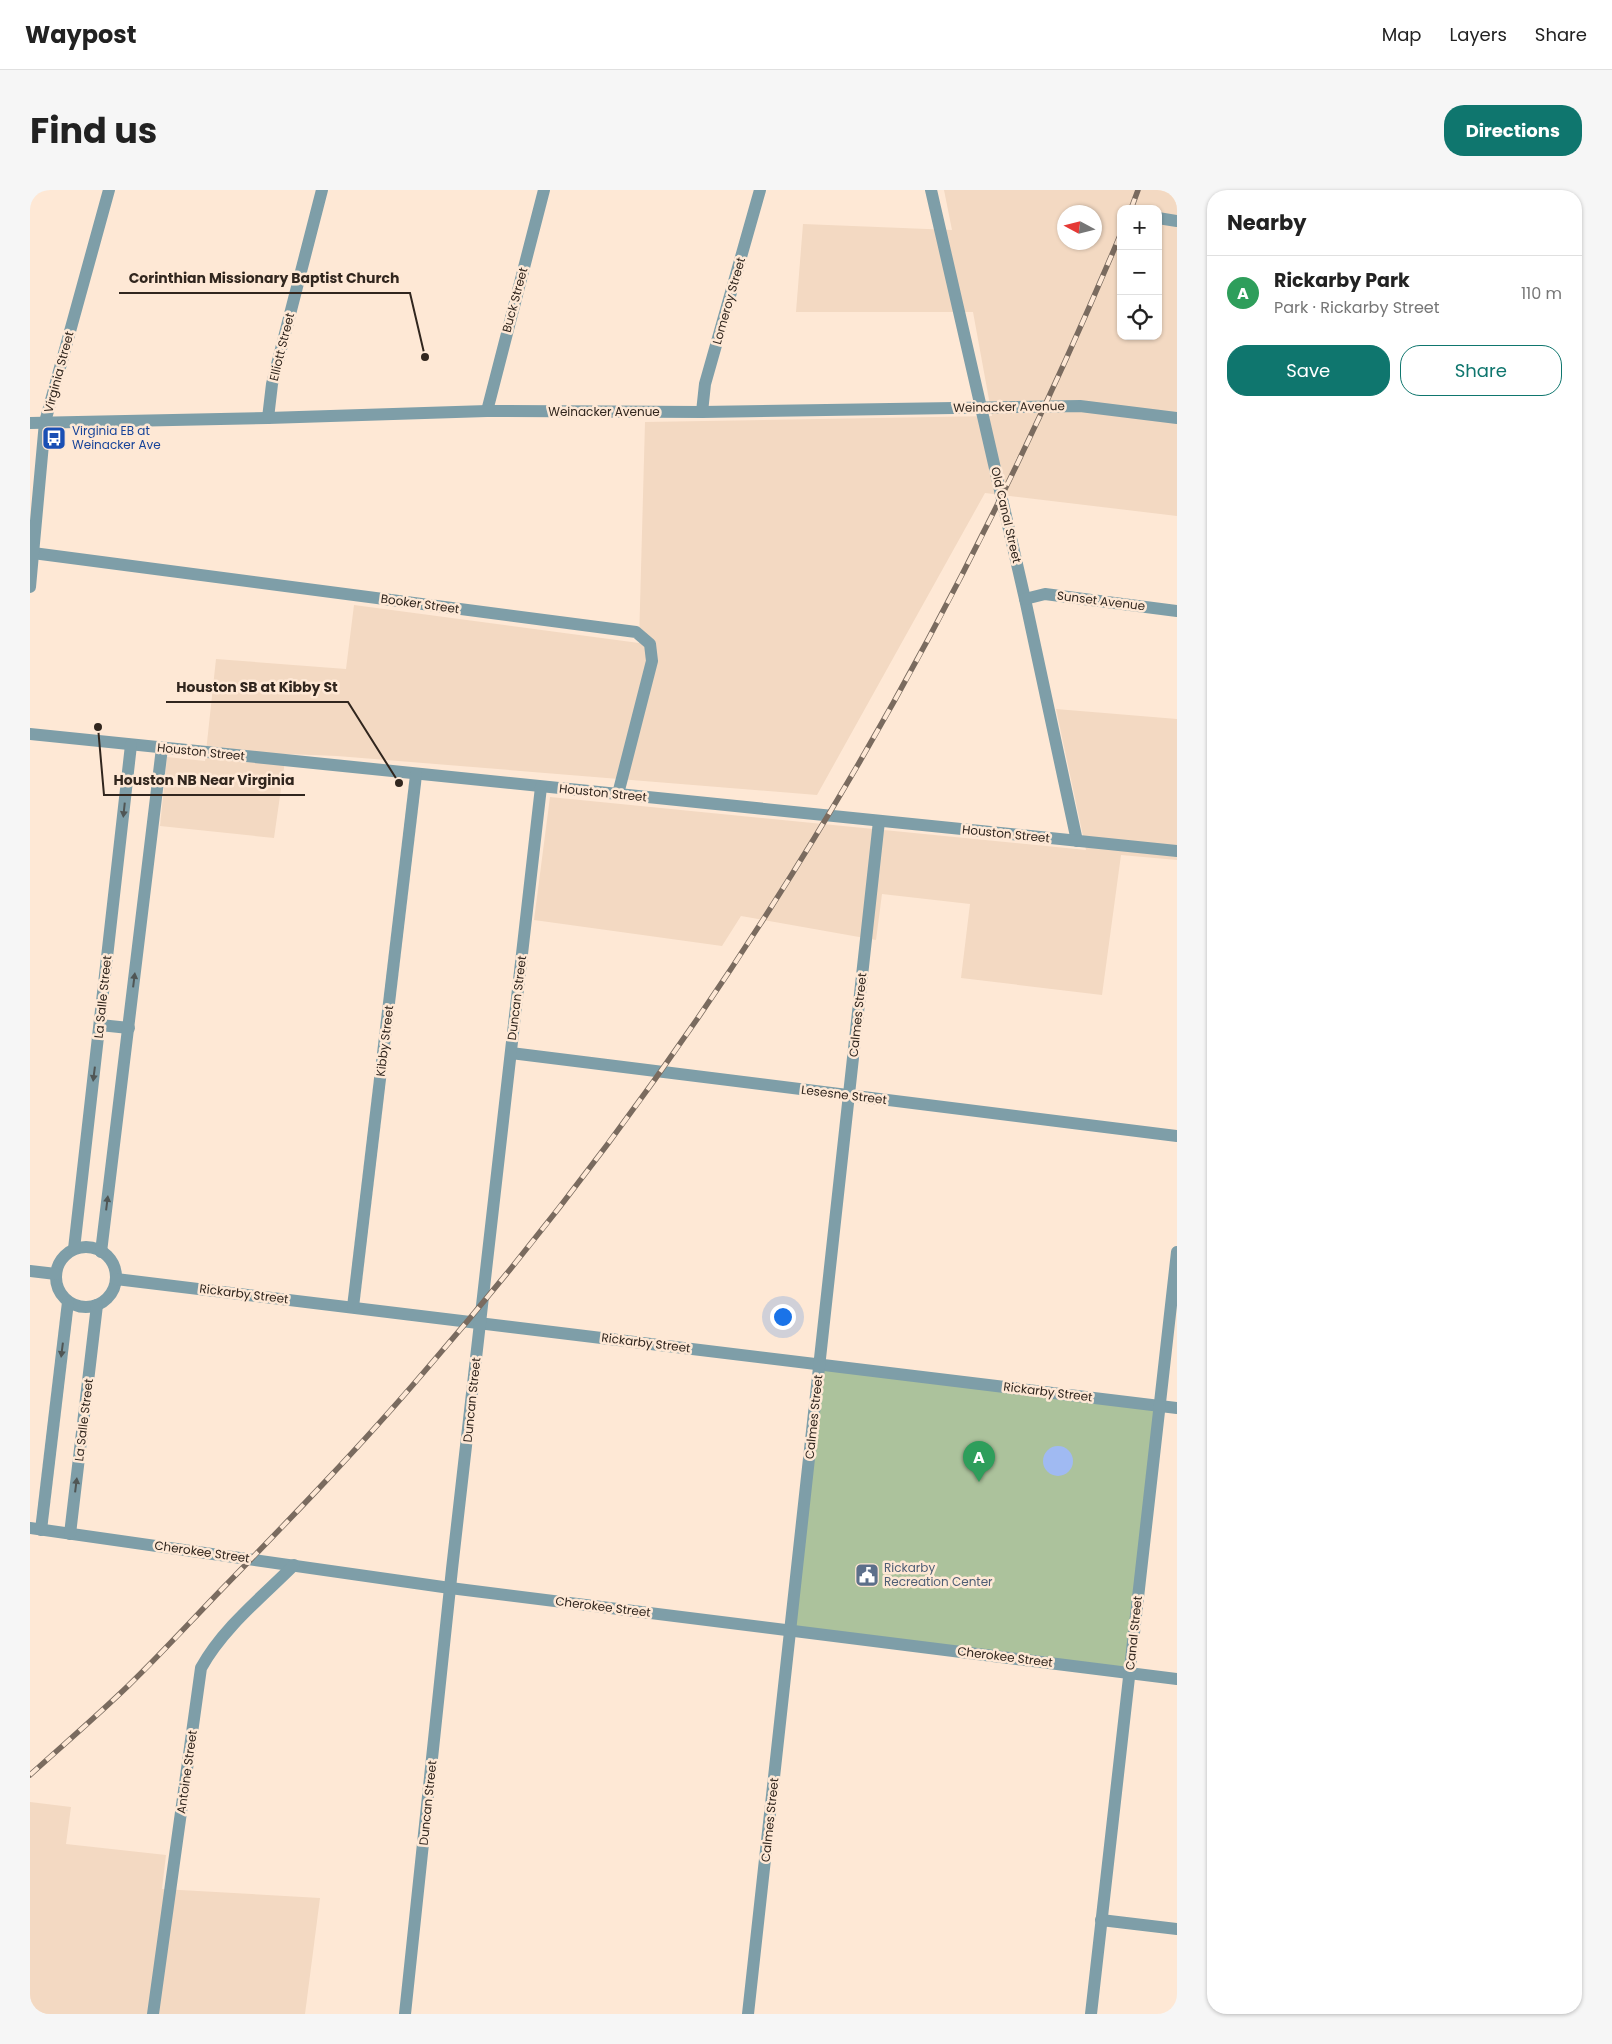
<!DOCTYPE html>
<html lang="en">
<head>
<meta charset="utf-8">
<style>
	body { margin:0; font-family:Poppins,sans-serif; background:#f6f6f6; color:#222 }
	.controls { position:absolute; right:15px; top:15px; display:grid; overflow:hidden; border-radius:10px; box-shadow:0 1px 4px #0004 }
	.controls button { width:45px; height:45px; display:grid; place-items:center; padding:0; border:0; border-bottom:1px solid #e0e0e0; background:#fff; color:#222; font:25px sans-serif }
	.compass { position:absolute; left:1027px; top:15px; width:45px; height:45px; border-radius:50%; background:#fff; box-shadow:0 1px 4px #0004; rotate:277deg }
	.you { position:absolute; left:752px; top:1126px; width:18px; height:18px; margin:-12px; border:4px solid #fff; border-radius:50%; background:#1a73e8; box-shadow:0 0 0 8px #1a73e833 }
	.badge { display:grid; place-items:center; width:32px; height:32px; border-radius:50%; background:#0f766e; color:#fff; font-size:16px; font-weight:700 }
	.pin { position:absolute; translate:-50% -41px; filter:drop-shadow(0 1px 2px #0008) }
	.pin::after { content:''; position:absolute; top:26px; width:18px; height:15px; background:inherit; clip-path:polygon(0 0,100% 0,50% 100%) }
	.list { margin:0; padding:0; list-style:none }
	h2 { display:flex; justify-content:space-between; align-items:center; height:65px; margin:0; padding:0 20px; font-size:21px }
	h2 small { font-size:16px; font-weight:400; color:#767676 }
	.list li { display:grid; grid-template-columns:32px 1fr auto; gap:15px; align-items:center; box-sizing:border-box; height:75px; padding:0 20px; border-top:1px solid #e0e0e0 }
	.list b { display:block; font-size:19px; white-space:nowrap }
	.list p { margin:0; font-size:16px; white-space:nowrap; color:#767676 }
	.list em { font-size:16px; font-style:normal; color:#767676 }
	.actions { display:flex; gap:10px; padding:15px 20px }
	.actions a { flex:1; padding:11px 0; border:1px solid #0f766e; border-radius:20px; text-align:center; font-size:18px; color:#0f766e }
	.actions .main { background:#0f766e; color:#fff }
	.icon { flex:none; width:28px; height:28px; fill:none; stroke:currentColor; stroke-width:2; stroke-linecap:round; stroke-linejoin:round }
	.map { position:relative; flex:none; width:1147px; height:1824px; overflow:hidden; border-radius:20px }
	header { display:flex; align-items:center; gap:30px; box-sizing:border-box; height:70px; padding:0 25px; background:#fff; border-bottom:1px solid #e0e0e0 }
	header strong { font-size:24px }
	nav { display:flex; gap:28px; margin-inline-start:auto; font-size:18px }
	.intro { display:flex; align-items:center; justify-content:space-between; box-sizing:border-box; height:120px; padding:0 30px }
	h1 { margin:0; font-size:35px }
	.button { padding:12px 22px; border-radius:20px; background:#0f766e; color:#fff; font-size:18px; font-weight:700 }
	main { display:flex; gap:30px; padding:0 30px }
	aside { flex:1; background:#fff; border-radius:20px; box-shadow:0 1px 4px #0004 }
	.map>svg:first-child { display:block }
	.built { fill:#f3d9c2; fill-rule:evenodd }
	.green { fill:#acc29c }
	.water { fill:#a0baf2 }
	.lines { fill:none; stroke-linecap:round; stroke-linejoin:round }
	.minor { stroke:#7e9ea8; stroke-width:12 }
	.rail-casing { stroke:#7a6b5f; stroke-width:5.5 }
	.rail { stroke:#fee8d5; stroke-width:4; stroke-dasharray:11; stroke-linecap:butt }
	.oneway { fill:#505655 }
	.labels { text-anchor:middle; stroke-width:5; stroke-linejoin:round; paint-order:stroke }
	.street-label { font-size:12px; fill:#31261e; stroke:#fee8d5 }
	.transit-label { font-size:12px; fill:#164399; stroke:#fee8d5; text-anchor:start }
	.service-label { font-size:12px; fill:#4e5e75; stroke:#fee8d5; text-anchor:start }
	.leader { fill:none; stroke:#31261e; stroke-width:2 }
	.callout-dot { fill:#31261e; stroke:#fee8d5; stroke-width:2 }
	.callout-label { font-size:14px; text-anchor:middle; font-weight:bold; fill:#31261e; stroke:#fee8d5; stroke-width:5; stroke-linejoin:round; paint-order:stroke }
</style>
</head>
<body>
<header>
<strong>Waypost</strong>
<nav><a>Map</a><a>Layers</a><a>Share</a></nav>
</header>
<div class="intro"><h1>Find us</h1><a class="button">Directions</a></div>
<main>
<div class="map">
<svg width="1147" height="1824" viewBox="0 0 1147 1824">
	<rect width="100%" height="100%" fill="#fee8d5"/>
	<g class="built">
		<path d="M914 0H1147V326L955 303 787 605 307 566 256 564 244 648 130 636 137 567 175 571 186 469 316 479 324 415 609 453 615 232 962 226 943 122H766L773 34 922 40ZM1091 19H1128V146H1091ZM1034 22H1064V52H1034Z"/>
		<polygon points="1026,519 1147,529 1147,670 1091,665 1072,805 931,788 940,714 852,704 846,750 711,726 692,756 504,730 520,607 1056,660"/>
		<polygon points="0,1612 41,1617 36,1654 136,1665 132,1699 290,1708 275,1824 0,1824"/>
	</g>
	<polygon class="green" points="790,1174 1129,1216 1099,1483 761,1440"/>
	<circle class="water" cx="1028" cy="1271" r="15"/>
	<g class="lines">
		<g class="minor">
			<polyline points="901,0 995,409 1047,651"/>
			<polyline points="1128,28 1147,31"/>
			<polyline points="457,221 514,0"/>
			<polyline points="672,222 675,194 730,0"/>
			<polyline points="238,228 242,194 292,0"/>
			<polyline points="0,233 238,228 457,221 672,222 1050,216 1147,228"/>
			<polyline points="3,363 606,442 620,454 622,471 588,604"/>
			<polyline points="0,397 15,232 79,0"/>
			<polyline points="995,409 1015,404 1147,421"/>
			<polyline points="0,544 1147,661"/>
			<polyline points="70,835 99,838"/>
			<polyline points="481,863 1147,946"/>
			<circle cx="56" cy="1087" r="30"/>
			<polyline points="44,1059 101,555"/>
			<polyline points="71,1062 132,558"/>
			<polyline points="0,1081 26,1084"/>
			<polyline points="86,1089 1147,1218"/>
			<polyline points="323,1117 386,585"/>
			<polyline points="0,1338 420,1398 1147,1489"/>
			<polyline points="11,1340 38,1112"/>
			<polyline points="40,1344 67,1115"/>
			<polyline points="1071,1730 1147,1739"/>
			<path d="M123 1824 171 1478C193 1438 232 1407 264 1375"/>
			<polyline points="375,1824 422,1379 511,597"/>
			<polyline points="718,1824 849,631"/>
			<polyline points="1061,1824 1147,1062"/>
		</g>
		<g class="rail-casing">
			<g id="rail">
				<polyline points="1101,19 1108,0"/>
				<path d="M0 1585C33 1555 67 1526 99 1495 131 1464 161 1431 192 1399 261 1328 330 1257 394 1182 519 1038 636 882 738 722 876 507 992 279 1091 43"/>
			</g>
		</g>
		<use href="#rail" class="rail"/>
	</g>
	<defs><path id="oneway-solid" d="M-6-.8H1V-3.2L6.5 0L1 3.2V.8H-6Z" transform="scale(1.25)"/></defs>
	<g class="oneway">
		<use href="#oneway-solid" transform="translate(94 620) rotate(96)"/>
		<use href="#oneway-solid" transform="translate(104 790) rotate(-83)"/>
		<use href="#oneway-solid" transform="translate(64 884) rotate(97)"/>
		<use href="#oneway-solid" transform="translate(77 1013) rotate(-83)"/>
		<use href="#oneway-solid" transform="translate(32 1160) rotate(97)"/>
		<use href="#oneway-solid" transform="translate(46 1295) rotate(-83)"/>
	</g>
	<defs>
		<g id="bus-square" transform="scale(1.25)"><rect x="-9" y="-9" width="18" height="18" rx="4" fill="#1a4fb4" stroke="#fee8d5"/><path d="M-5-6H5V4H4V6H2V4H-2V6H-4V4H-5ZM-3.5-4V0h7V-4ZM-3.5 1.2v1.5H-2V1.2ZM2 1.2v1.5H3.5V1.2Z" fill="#fff"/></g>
		<g id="civic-square" transform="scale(1.25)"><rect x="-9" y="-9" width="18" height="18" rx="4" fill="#5c6f8a" stroke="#fee8d5"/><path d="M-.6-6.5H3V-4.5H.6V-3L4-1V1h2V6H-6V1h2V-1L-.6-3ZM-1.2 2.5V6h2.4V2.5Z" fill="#fff"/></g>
	</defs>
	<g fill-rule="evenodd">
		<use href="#bus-square" x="24" y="248"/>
		<use href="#civic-square" x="837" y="1385"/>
	</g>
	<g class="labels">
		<g class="street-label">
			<text transform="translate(485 110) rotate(-75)" y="4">Buck Street</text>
			<text transform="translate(699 111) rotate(-74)" y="4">Lomeroy Street</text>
			<text transform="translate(252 157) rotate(-76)" y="4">Elliott Street</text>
			<text transform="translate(29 182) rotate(-75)" y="4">Virginia Street</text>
			<text transform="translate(979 217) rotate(-1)" y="4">Weinacker Avenue</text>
			<text x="574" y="226">Weinacker Avenue</text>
			<text transform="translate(976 325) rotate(77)" y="4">Old Canal Street</text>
			<text transform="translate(1071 411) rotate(7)" y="4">Sunset Avenue</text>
			<text transform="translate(390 414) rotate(8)" y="4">Booker Street</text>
			<text transform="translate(171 562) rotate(6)" y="4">Houston Street</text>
			<text transform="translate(573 603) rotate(6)" y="4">Houston Street</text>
			<text transform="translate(976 644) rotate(6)" y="4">Houston Street</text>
			<text transform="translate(73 807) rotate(-84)" y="4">La Salle Street</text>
			<text transform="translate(487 808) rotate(-83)" y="4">Duncan Street</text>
			<text transform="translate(828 825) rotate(-84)" y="4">Calmes Street</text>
			<text transform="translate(355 851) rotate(-83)" y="4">Kibby Street</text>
			<text transform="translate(814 905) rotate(7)" y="4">Lesesne Street</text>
			<text transform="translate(214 1104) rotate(7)" y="4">Rickarby Street</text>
			<text transform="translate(616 1153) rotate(7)" y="4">Rickarby Street</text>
			<text transform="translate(1018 1202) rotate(7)" y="4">Rickarby Street</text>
			<text transform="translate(442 1210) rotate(-84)" y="4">Duncan Street</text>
			<text transform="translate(784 1227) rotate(-84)" y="4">Calmes Street</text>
			<text transform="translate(54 1230) rotate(-83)" y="4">La Salle Street</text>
			<text transform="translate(172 1362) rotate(8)" y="4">Cherokee Street</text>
			<text transform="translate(573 1417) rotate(7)" y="4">Cherokee Street</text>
			<text transform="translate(1104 1443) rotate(-84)" y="4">Canal Street</text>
			<text transform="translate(975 1467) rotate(7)" y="4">Cherokee Street</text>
			<text transform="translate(157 1582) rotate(-82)" y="4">Antoine Street</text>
			<text transform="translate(398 1613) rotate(-84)" y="4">Duncan Street</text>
			<text transform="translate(740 1630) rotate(-84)" y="4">Calmes Street</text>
		</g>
		<g class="transit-label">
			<text x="42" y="245">Virginia EB at<tspan x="42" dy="14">Weinacker Ave</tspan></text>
		</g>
		<g class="service-label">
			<text x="854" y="1382">Rickarby<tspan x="854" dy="14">Recreation Center</tspan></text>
		</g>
	</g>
	<path class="leader" d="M395 167L380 103H89M369 593L318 512H136M68 537L74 605H275"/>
	<g class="callout-dot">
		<circle cx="395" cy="167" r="5"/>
		<circle cx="369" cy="593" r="5"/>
		<circle cx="68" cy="537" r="5"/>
	</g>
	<g class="callout-label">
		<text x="234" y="93">Corinthian Missionary Baptist Church</text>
		<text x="227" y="502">Houston SB at Kibby St</text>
		<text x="174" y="595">Houston NB Near Virginia</text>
	</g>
</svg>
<div class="controls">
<button>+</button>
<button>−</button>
<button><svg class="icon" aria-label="locate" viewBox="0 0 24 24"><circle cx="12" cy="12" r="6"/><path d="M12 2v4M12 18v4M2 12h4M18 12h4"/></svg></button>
</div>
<svg class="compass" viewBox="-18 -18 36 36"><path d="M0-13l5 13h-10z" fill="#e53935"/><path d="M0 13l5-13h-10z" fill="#767676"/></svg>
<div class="you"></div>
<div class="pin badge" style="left:949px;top:1292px;background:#2e9e5b">A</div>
</div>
<aside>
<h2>Nearby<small></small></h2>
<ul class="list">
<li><span class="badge" style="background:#2e9e5b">A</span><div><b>Rickarby Park</b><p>Park · Rickarby Street</p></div><em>110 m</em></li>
</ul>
<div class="actions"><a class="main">Save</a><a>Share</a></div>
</aside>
</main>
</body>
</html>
